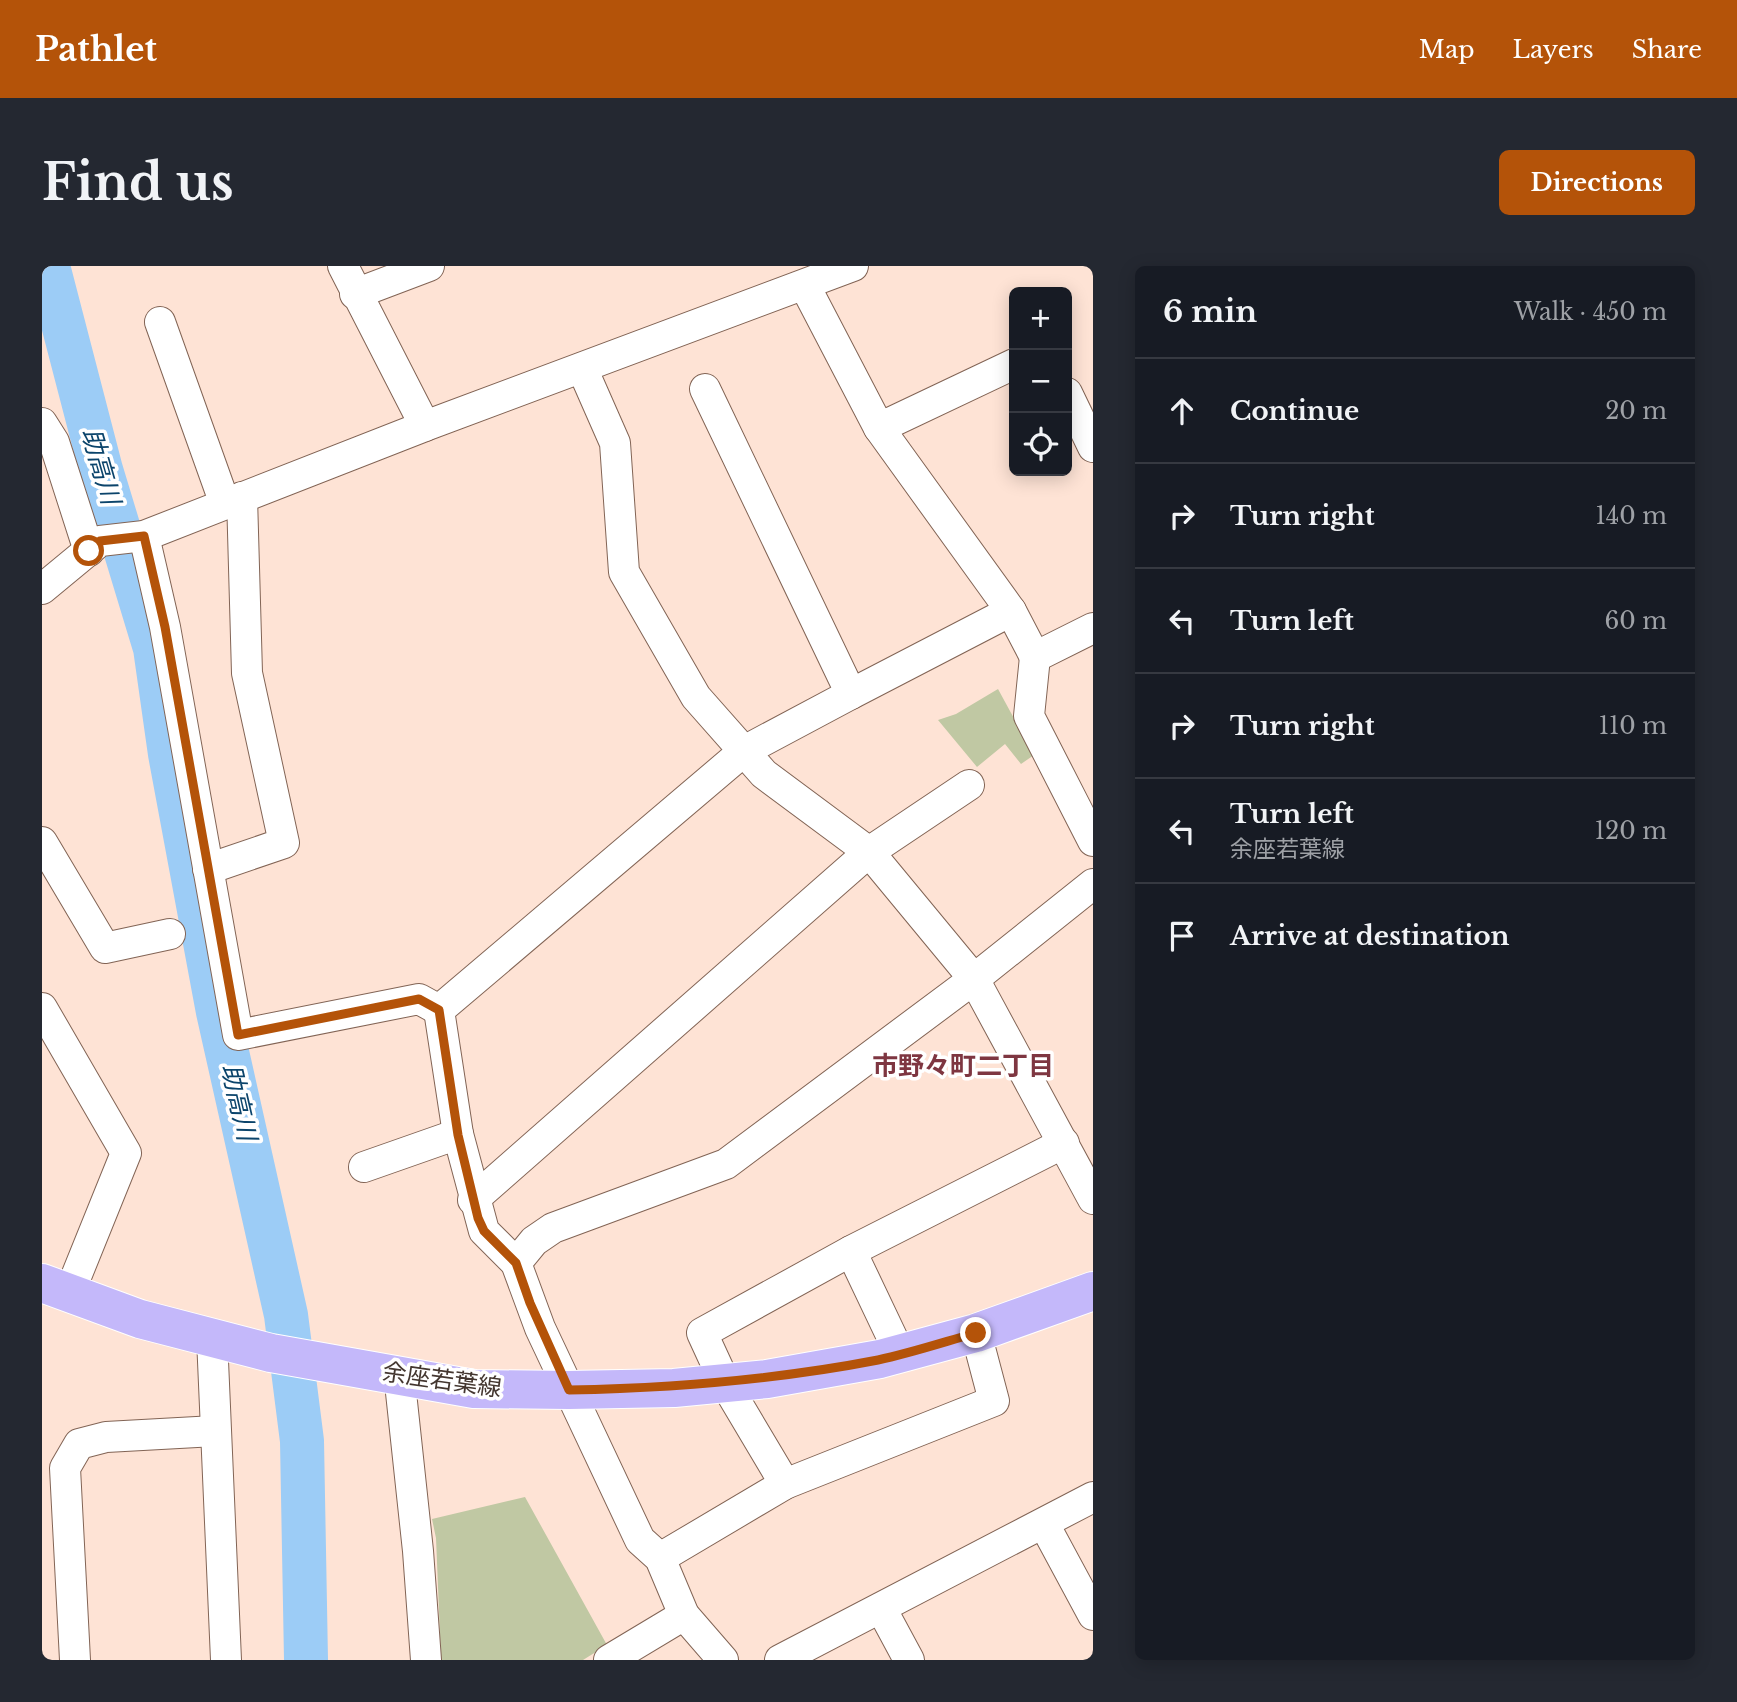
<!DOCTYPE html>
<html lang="en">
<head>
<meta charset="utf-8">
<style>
	body { margin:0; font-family:"Libre Baskerville","Noto Sans JP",serif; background:#242831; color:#f1f3f6 }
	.controls { position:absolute; right:21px; top:21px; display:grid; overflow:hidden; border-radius:10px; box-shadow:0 4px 18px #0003 }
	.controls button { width:63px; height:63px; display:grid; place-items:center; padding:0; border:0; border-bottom:2px solid #363941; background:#171b24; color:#f1f3f6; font:35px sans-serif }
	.stop { position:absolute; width:21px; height:21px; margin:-16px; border:5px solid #b45309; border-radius:50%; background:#fff }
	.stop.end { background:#b45309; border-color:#fff; box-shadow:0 2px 7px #0008 }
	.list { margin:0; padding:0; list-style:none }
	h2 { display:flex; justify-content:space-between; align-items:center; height:91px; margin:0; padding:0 28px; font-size:30px }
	h2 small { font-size:23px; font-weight:400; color:#9ea1a6 }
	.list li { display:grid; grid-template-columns:46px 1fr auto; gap:21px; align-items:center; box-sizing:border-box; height:105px; padding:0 28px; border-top:2px solid #363941 }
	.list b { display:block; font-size:26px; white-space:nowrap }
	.list p { margin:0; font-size:23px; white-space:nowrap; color:#9ea1a6 }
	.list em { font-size:23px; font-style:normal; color:#9ea1a6 }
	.icon { flex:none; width:38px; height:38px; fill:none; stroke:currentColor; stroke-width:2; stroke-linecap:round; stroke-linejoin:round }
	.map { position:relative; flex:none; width:1051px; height:1394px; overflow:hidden; border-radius:10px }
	header { display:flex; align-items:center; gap:42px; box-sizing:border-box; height:98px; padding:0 35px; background:#b45309; color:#fff }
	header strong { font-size:33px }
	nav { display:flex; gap:38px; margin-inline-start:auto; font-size:24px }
	.intro { display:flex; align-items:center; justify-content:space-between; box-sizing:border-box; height:168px; padding:0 42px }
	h1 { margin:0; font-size:49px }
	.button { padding:18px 32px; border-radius:10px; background:#b45309; color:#fff; font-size:24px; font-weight:700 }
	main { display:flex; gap:42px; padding:0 42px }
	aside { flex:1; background:#171b24; border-radius:10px; box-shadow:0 4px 18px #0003 }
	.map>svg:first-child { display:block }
	.green { fill:#c0c8a3 }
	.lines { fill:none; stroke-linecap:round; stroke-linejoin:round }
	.river { stroke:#9cccf6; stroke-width:44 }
	.minor-casing { stroke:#826455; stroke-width:32 }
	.major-casing { stroke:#fff; stroke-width:40 }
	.minor { stroke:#fff; stroke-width:30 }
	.major { stroke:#c4b8fa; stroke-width:38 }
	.route { stroke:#b45309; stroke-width:9 }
	.labels { text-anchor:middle; stroke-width:7; stroke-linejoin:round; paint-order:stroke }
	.street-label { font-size:24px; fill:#443730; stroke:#fff }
	.water-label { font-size:26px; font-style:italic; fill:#0b446b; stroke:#fff }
	.neighbourhood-label { font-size:26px; font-weight:bold; fill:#7e3641; stroke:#fff }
</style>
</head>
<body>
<header>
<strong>Pathlet</strong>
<nav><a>Map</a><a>Layers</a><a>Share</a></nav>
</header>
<div class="intro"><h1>Find us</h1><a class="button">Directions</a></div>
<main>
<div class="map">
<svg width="1051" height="1394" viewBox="0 0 1051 1394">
	<rect width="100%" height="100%" fill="#fee3d5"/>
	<g class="green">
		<polygon points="956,423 992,489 979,498 963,478 935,501 896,454 914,448"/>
		<polygon points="483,1231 565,1379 541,1394 399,1394 394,1272 390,1253"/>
	</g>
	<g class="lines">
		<polyline class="river" points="6,0 59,204 113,382 128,488 176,746 244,1049 260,1175 264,1394"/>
		<g class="minor-casing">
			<g id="minor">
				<polyline points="301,0 383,160 811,0"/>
				<polyline points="763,20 837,162 972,98"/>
				<polyline points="313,28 387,0"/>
				<polyline points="118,56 183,238"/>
				<polyline points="540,102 573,177 582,306 654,431 722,508 827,586 932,713 1051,933"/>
				<polyline points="663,123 809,428 969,345"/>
				<polyline points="1025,127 1051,181"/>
				<polyline points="0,157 12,176 47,285"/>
				<polyline points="837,162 969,345 993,391 1051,362"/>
				<polyline points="102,270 123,361 196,769 377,733 397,744"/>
				<polyline points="0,323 58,275 102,270 383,160"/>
				<polyline points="993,391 987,450 1051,575"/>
				<polyline points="0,576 63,682 128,668"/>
				<polyline points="166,603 242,577 205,407 200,231"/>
				<polyline points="0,742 84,887 27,1028"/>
				<polyline points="416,868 397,744 702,485 809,428"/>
				<polyline points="322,901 416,868 442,965 474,997 498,1062 598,1274 618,1292 642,1349 681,1394"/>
				<polyline points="431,934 827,586 927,519"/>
				<polyline points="809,985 858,1088"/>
				<polyline points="474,997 492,975 511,962 684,898 932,713 1051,618"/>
				<polyline points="170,1072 184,1394"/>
				<polyline points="357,1108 376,1285 384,1394"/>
				<polyline points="743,1218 683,1117 660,1067 809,985 1022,877"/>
				<polyline points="1002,1258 1051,1349"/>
				<polyline points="618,1292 743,1218 952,1135 934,1067"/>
				<polyline points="839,1342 867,1394"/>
				<polyline points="33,1394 23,1202 37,1178 64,1171 173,1165"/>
				<polyline points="567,1394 642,1349"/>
				<polyline points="738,1394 1051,1231"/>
			</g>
		</g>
		<g class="major-casing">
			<polyline id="major" points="0,1017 98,1053 229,1087 432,1123 527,1124 632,1122 725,1113 838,1093 934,1067 1051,1025"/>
		</g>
		<use href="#minor" class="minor"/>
		<use href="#major" class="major"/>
	</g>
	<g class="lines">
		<path class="route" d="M47 285 58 275 102 270 123 361 196 769 377 733 397 744 416 869 436 952 442 965 474 997 488 1037 527 1124C631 1122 733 1114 836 1094 869 1087 902 1076 934 1067"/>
	</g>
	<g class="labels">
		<g class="street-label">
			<text transform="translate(400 1114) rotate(8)" y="8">余座若葉線</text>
		</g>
		<g class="water-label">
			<text transform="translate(59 200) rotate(74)" y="9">助高川</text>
			<text transform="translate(197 836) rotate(77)" y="9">助高川</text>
		</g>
		<g class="neighbourhood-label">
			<text x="921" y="809">市野々町二丁目</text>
		</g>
	</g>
</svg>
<div class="controls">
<button>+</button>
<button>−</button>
<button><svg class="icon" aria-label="locate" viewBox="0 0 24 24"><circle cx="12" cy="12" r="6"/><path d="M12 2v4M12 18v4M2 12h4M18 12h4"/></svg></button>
</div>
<div class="stop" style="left:47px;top:285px"></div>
<div class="stop end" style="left:934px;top:1067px"></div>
</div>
<aside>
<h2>6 min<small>Walk · 450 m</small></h2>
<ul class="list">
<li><svg class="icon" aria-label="ahead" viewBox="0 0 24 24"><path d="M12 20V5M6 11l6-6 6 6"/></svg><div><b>Continue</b></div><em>20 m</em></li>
<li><svg class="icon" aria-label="right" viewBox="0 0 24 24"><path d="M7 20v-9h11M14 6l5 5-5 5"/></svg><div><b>Turn right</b></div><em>140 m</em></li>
<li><svg class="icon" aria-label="left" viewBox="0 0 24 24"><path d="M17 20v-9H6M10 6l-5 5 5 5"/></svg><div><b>Turn left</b></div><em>60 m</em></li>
<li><svg class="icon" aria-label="right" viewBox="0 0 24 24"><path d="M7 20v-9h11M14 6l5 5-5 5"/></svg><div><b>Turn right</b></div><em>110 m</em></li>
<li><svg class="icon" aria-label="left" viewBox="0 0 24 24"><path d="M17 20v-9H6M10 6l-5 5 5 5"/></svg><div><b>Turn left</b><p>余座若葉線</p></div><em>120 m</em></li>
<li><svg class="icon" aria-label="arrive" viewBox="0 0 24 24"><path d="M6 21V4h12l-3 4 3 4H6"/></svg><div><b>Arrive at destination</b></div></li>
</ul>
</aside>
</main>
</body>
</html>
